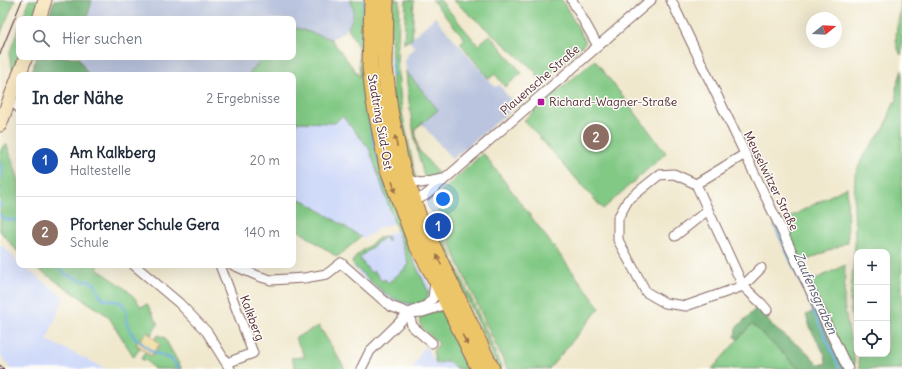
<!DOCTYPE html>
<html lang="de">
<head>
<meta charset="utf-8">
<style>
	body { margin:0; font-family:Delius,sans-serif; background:#f6f6f7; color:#1f2937 }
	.controls { position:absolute; right:12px; bottom:12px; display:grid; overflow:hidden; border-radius:8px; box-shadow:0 4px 16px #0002 }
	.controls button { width:36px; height:36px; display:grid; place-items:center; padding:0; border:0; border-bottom:1px solid #e0e1e3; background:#fff; color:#1f2937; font:20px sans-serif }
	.compass { position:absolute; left:806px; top:12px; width:36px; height:36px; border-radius:50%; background:#fff; box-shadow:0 4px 16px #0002; rotate:72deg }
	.you { position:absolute; left:443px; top:199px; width:14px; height:14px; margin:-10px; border:3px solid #fff; border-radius:50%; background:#1a73e8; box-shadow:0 0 0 6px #1a73e833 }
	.badge { display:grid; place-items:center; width:26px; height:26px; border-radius:50%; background:#7c3aed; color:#fff; font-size:13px; font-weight:700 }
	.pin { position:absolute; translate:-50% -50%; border:2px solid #fff; box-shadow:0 1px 4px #0006 }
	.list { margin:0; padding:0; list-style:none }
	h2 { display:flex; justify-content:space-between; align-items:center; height:52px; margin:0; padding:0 16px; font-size:17px }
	h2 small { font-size:13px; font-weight:400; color:#747a83 }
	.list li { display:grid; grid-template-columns:26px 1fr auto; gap:12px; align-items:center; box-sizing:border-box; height:72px; padding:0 16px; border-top:1px solid #e0e1e3 }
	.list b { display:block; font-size:15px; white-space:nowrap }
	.list p { margin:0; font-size:13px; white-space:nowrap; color:#747a83 }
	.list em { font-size:13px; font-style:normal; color:#747a83 }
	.icon { flex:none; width:22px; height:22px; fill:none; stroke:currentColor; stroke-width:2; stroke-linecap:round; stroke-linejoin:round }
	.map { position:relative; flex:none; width:902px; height:369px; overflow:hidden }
	.search { position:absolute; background:#fff; box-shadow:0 4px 16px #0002; left:16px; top:16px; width:280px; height:44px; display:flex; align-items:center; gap:10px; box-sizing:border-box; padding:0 14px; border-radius:8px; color:#747a83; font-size:15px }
	.panel { position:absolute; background:#fff; box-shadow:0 4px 16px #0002; left:16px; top:72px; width:280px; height:196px; border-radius:8px }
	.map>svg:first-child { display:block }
	.built { fill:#d0daf9 }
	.industrial { fill:#bac4de }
	.green { fill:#82c985; stroke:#667458 }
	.forest { fill:#69ad72; stroke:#5a664e }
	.sand { fill:#eeda9e; stroke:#9c7c64 }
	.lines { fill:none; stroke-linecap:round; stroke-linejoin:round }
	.stream { stroke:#6aacde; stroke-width:2.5 }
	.minor-casing { stroke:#846564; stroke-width:11 }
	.secondary-casing { stroke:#846564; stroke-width:15 }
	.primary-casing { stroke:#846564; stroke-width:17 }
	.minor { stroke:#fff; stroke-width:9 }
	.secondary { stroke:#f8e8c3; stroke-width:13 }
	.primary { stroke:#edc569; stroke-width:15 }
	.tram { stroke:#4a1f2b; stroke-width:1 }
	.rail-casing { stroke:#4a1f2b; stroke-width:4 }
	.rail { stroke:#fdfcf7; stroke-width:2.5; stroke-dasharray:8; stroke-linecap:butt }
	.oneway { fill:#9c724a }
	.poi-dot { fill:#b5179e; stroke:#fdfcf7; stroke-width:1.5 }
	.labels { text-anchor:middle; stroke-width:3; stroke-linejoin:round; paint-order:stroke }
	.street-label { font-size:12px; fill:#4a1f2b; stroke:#fdfcf7 }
	.poi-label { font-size:12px; fill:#4a1f2b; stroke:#fdfcf7; text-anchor:start }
	.water-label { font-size:13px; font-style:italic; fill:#575773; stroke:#fdfcf7 }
</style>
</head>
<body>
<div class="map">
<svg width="902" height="369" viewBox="0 0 902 369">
	<rect width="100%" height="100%" fill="#fdfcf7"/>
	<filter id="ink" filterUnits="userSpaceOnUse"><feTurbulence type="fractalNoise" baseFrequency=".025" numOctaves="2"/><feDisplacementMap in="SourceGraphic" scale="8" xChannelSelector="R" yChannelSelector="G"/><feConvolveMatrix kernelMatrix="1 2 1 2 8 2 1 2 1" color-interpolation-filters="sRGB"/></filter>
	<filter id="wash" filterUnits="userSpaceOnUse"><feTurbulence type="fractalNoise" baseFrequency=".012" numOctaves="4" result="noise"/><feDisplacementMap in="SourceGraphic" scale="16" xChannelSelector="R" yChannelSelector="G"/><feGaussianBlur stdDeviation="0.9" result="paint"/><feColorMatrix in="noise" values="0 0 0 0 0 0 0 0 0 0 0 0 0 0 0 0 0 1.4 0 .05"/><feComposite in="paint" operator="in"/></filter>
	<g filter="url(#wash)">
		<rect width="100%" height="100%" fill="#f0e8cd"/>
		<g class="built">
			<polygon points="360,78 389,188 414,259 429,284 431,291 427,302 413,307 401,305 391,300 364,279 353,267 353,260 357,255 379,238 397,230 394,223 379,228 364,239 305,201 293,197 293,129 297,122 335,123 342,117"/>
			<polygon points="0,243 19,263 19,265 21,265 64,297 47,340 107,369 10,369 0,354"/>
			<polygon points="425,345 436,364 447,361 458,369 412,369"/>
		</g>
		<g class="industrial">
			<polygon points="92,0 349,0 353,4 354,16 348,28 341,34 331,39 293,27 293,19 87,19"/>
			<polygon points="435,17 495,87 499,85 516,106 452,159 422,124 438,110 406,71 405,58 414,47 409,41"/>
			<polygon points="78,57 264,57 248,75 88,75"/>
		</g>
		<g class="green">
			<polygon points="0,0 15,0 0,35"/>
			<polygon points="29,0 41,0 35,19 22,19"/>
			<path d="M349 0H368L399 214 397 216 410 253 428 291C429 297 426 301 420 303 396 309 371 281 354 266L352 263 357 255 379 238 383 236 388 237V242L384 237 359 258 371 273 374 271 382 281 385 279 388 283 406 268 405 267 409 265 369 148 342 116 335 123 297 122 293 129V75H248L264 57H293V27L331 39 360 77 358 47 348 28C353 18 357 9 349 0Z"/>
			<polygon points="390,0 400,0 397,61 402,113 416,178 411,175 393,99"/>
			<polygon points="406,0 414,0 412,39 404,43"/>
			<polygon points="432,0 440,0 478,45 490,35 522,73 505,87 495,74 489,79 460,43 465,39"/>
			<polygon points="453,0 562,0 586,42 541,82 534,70"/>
			<path d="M901 0H902V52L901 55C890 37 901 19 901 0Z"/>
			<polygon points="19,26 19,57 22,57 15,77 9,55"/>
			<polygon points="595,60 666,153 603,209 524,120"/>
			<polygon points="902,70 902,369 860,369 858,354 887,354 887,252 857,252 857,350 851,314 850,302 855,243 854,206 855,175 863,156 885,127 894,102 897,102 896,88"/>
			<path d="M406 71 438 110 415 129 418 149 438 173 430 179H425C414 144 409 107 406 71Z"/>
			<polygon points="7,145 19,180 19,253 0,231 0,152 3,146"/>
			<polygon points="483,153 600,308 549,369 507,369 456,258 438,209 445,203 438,195"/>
			<polygon points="847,187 848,242 801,263 782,221"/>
			<polygon points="293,197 305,201 361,237 337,257 293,227"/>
			<polygon points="445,236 455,264 485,328 502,369 498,369 484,335 449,261 442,238"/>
			<path d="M32 265H99L97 269C113 280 132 290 141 307L147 304 158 324 151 335 147 332 136 345 140 348 134 357 108 316Z"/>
			<polygon points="845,265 844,305 855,364 850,366 810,282"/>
			<path d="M436 311H441L446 314 474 369H458L447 361 436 364 433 351 439 344C432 335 415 328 421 316Z"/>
			<polygon points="752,323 799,369 712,369"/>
			<polygon points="319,326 332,347 345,369 296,369 291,358 305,357 295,338"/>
			<polygon points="158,335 164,337 182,369 154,369 147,361 141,359 145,352 151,356 160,344 155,339"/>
		</g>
		<g class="forest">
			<polygon points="54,0 92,0 87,19 48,19"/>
			<polygon points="36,57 78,57 88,75 31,75"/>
			<polygon points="755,309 763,312 769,322 777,330 807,352 818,364 826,364 825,355 811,330 806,315 816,310 844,369 799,369 752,324 738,339 735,337 736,328"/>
		</g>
		<polygon class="sand" points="147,332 160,344 151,356 136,344"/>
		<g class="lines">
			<g class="stream">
				<polyline points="392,58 393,75"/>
				<polyline points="363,59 362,45 364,0"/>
				<polyline points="367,104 372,136 386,188"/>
				<polyline points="0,164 2,172 0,178"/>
				<polyline points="0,189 0,190"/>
				<polyline points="0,204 0,207"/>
				<polyline points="0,215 4,219 19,221"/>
				<polyline points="775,226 840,369"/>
				<polyline points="57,265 65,274 81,280 89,281 94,283 100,295 104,299 120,302 123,305 127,313 126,321 133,336 151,351 171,359 179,369"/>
			</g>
		</g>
	</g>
	<g filter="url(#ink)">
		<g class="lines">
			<g class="minor-casing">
				<g id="minor">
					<polyline points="572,0 598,46"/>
					<path d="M671 0C730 123 790 246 848 369"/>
					<polyline points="10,98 19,108"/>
					<polyline points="405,179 421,183 443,179"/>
					<polyline points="696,184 743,286 686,306 665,303 646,292 618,240 618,218 628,200 659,175 674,174 696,184 745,154"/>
					<polyline points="411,203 426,195 446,178 651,0"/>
					<polyline points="675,236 708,210"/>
					<polyline points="134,265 179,303 207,332 230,369"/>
					<polyline points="220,265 253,353 227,363"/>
					<polyline points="233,265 258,276 271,280 304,278 327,274 341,263 390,306 409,313 423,312 438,307 449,300"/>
					<polyline points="761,268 743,286 762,304 767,310"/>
					<polyline points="409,313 412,326 432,343"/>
					<polyline points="361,369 370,351 409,313 427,305 433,298 435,282"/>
				</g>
			</g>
			<g class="secondary-casing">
				<g id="secondary">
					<polyline points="39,19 45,0"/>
					<polyline points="19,75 26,57"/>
					<polyline points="0,125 19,75"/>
				</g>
			</g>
			<g class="primary-casing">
				<g id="primary">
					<polyline points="372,0 370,67 374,102 387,167 415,242 436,280 479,369"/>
					<polyline points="386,0 385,67 390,110 401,163 419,217 429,238 492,369"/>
				</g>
			</g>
			<use href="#minor" class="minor"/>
			<use href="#secondary" class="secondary"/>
			<use href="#primary" class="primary"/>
			<polyline class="tram" points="0,54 22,0"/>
			<g class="rail-casing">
				<polyline id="rail" points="0,367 2,369"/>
			</g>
			<use href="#rail" class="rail"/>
		</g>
		<defs><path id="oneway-solid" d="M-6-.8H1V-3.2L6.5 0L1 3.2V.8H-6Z"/></defs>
		<g class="oneway">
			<use href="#oneway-solid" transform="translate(396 141) rotate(-102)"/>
			<use href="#oneway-solid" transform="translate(394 187) rotate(71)"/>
			<use href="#oneway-solid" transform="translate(439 260) rotate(-115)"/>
			<use href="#oneway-solid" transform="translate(465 340) rotate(63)"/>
		</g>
	</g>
	<rect class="poi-dot" x="537" y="98" width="8" height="8" rx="2"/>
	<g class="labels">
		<g class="street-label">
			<text transform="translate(540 80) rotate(-41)" y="4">Plauensche Straße</text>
			<text transform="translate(380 122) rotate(80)" y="4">Stadtring Süd-Ost</text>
			<text transform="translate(771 181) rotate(64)" y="4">Meuselwitzer Straße</text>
			<text transform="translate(252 318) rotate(69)" y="4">Kalkberg</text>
		</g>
		<g class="poi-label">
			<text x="549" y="106">Richard-Wagner-Straße</text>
		</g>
		<g class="water-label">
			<text transform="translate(816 293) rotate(66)" y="5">Zaufensgraben</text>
		</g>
	</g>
</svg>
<div class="controls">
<button>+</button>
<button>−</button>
<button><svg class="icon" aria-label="locate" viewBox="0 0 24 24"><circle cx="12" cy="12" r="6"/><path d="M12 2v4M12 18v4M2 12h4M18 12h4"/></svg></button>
</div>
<svg class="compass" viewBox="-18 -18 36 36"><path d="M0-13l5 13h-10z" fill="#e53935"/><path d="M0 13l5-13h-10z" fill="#747a83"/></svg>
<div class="you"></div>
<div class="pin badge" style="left:438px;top:226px;background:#1a4fb4">1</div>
<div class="pin badge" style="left:596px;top:137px;background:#8d6e63">2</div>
<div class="search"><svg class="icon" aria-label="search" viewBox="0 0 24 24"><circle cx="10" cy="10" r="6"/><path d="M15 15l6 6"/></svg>Hier suchen</div>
<section class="panel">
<h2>In der Nähe<small>2 Ergebnisse</small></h2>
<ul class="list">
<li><span class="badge" style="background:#1a4fb4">1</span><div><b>Am Kalkberg</b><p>Haltestelle</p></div><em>20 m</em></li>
<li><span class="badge" style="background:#8d6e63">2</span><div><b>Pfortener Schule Gera</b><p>Schule</p></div><em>140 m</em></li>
</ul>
</section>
</div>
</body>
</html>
